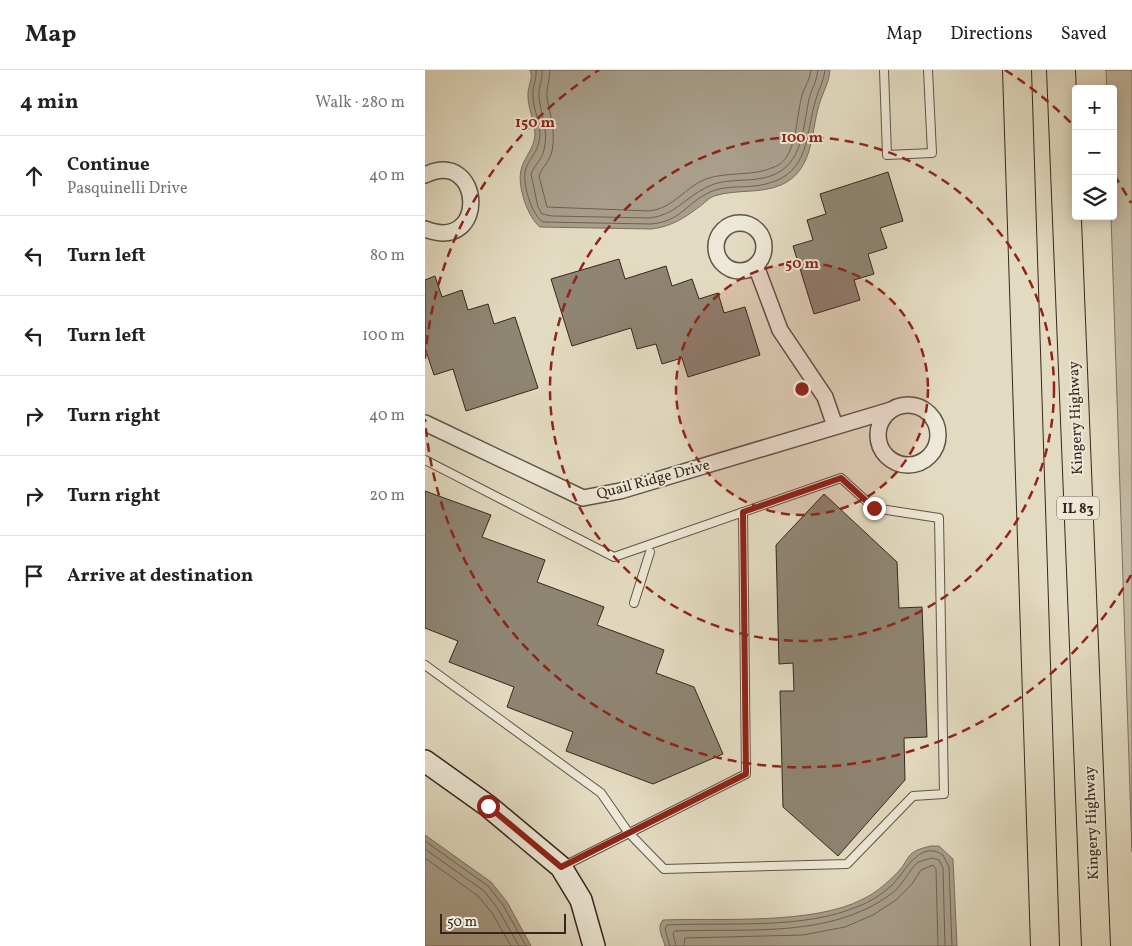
<!DOCTYPE html>
<html lang="en">
<head>
<meta charset="utf-8">
<style>
	body { margin:0; font-family:Vollkorn,serif; background:#f2f2f2; color:#222 }
	.controls { position:absolute; right:15px; top:15px; display:grid; overflow:hidden; border-radius:5px; box-shadow:0 2px 12px #0003 }
	.controls button { width:45px; height:45px; display:grid; place-items:center; padding:0; border:0; border-bottom:1px solid #e0e0e0; background:#fff; color:#222; font:25px sans-serif }
	.scale { position:absolute; left:15px; bottom:12px; width:126px; box-sizing:border-box; padding-left:5px; border:2px solid #35271f; border-top:0; font-size:14px; line-height:18px; white-space:nowrap; color:#35271f; -webkit-text-stroke:4px #ede8d7; paint-order:stroke }
	.stop { position:absolute; width:15px; height:15px; margin:-11px; border:4px solid #8f2418; border-radius:50%; background:#fff }
	.stop.end { background:#8f2418; border-color:#fff; box-shadow:0 1px 5px #0008 }
	.list { margin:0; padding:0; list-style:none }
	h2 { display:flex; justify-content:space-between; align-items:center; height:65px; margin:0; padding:0 20px; font-size:21px }
	h2 small { font-size:16px; font-weight:400; color:#767676 }
	.list li { display:grid; grid-template-columns:32px 1fr auto; gap:15px; align-items:center; box-sizing:border-box; height:80px; padding:0 20px; border-top:1px solid #e0e0e0 }
	.list b { display:block; font-size:19px; white-space:nowrap }
	.list p { margin:0; font-size:16px; white-space:nowrap; color:#767676 }
	.list em { font-size:16px; font-style:normal; color:#767676 }
	.icon { flex:none; width:28px; height:28px; fill:none; stroke:currentColor; stroke-width:2; stroke-linecap:round; stroke-linejoin:round }
	.map { position:relative; flex:none; width:707px; height:876px; overflow:hidden }
	header { display:flex; align-items:center; gap:30px; box-sizing:border-box; height:70px; padding:0 25px; background:#fff; border-bottom:1px solid #e0e0e0 }
	header strong { font-size:24px }
	nav { display:flex; gap:28px; margin-inline-start:auto; font-size:18px }
	main { display:flex }
	aside { flex:1; background:#fff }
	.map>svg:first-child { display:block }
	.green { fill:#c5bca5; stroke:#7d7262 }
	.water { fill:#a89e8a; stroke:#7a6e5f }
	.lines { fill:none; stroke-linecap:round; stroke-linejoin:round }
	.shore { stroke:#6e6254; stroke-width:1 }
	.building { fill:#8f8573; stroke:#35271f }
	.lane-casing { stroke:#605448; stroke-width:10 }
	.street-casing { stroke:#605448; stroke-width:18 }
	.secondary-casing { stroke:#35271f; stroke-width:24 }
	.highway-casing { stroke:#35271f; stroke-width:30 }
	.lane { stroke:#ede8d7; stroke-width:8 }
	.street { stroke:#ede8d7; stroke-width:15 }
	.secondary { stroke:#ede8d7; stroke-width:21 }
	.highway { stroke:#e3dbc1; stroke-width:28 }
	.route { stroke:#8f2418; stroke-width:6 }
	.ring { fill:none; stroke:#8f2418; stroke-width:2.5; stroke-dasharray:9 6 }
	.labels { text-anchor:middle; stroke-width:4; stroke-linejoin:round; paint-order:stroke }
	.shield { fill:#ede8d7; stroke:#6c6156; stroke-width:1 }
	.shield-label { font-size:14px; font-weight:bold; fill:#35271f }
	.street-label { font-size:15px; fill:#35271f; stroke:#ede8d7 }
	.centre { fill:#8f2418; stroke:#ede8d7; stroke-width:2.5 }
	.ring-label { font-size:15px; text-anchor:middle; font-weight:bold; fill:#8f2418; stroke:#ede8d7; stroke-width:4; stroke-linejoin:round; paint-order:stroke }
</style>
</head>
<body>
<header>
<strong>Map</strong>
<nav><a>Map</a><a>Directions</a><a>Saved</a></nav>
</header>
<main>
<aside>
<h2>4 min<small>Walk · 280 m</small></h2>
<ul class="list">
<li><svg class="icon" aria-label="ahead" viewBox="0 0 24 24"><path d="M12 20V5M6 11l6-6 6 6"/></svg><div><b>Continue</b><p>Pasquinelli Drive</p></div><em>40 m</em></li>
<li><svg class="icon" aria-label="left" viewBox="0 0 24 24"><path d="M17 20v-9H6M10 6l-5 5 5 5"/></svg><div><b>Turn left</b></div><em>80 m</em></li>
<li><svg class="icon" aria-label="left" viewBox="0 0 24 24"><path d="M17 20v-9H6M10 6l-5 5 5 5"/></svg><div><b>Turn left</b></div><em>100 m</em></li>
<li><svg class="icon" aria-label="right" viewBox="0 0 24 24"><path d="M7 20v-9h11M14 6l5 5-5 5"/></svg><div><b>Turn right</b></div><em>40 m</em></li>
<li><svg class="icon" aria-label="right" viewBox="0 0 24 24"><path d="M7 20v-9h11M14 6l5 5-5 5"/></svg><div><b>Turn right</b></div><em>20 m</em></li>
<li><svg class="icon" aria-label="arrive" viewBox="0 0 24 24"><path d="M6 21V4h12l-3 4 3 4H6"/></svg><div><b>Arrive at destination</b></div></li>
</ul>
</aside>
<div class="map">
<svg width="707" height="876" viewBox="0 0 707 876">
	<rect width="100%" height="100%" fill="#e3dbc1"/>
	<filter id="stains"><feTurbulence type="fractalNoise" baseFrequency=".004" numOctaves="4"/><feColorMatrix values="0 0 0 0 .2 0 0 0 0 .09 0 0 0 0 .02 0 0 0 .5 -.17"/></filter>
	<radialGradient id="worn" r=".72"><stop offset=".6" stop-color="#630" stop-opacity="0"/><stop offset="1" stop-color="#630" stop-opacity=".3"/></radialGradient>
	<polygon class="green" points="681,0 707,0 707,782 686,146 688,146 688,19 682,19"/>
	<g class="water">
		<path d="M105 0H405C404 12 400 18 396 29 385 58 391 100 356 115 335 124 311 119 289 126 283 128 279 134 274 137 258 149 245 157 226 159L115 157C103 148 92 116 96 100 99 87 109 79 110 65 110 51 103 39 103 26 102 17 109 9 105 0Z"/>
		<polygon points="0,765 66,812 82,832 106,876 0,876"/>
		<path d="M506 776H514L528 789 532 876H240C238 867 231 858 238 850 295 848 389 855 438 829 451 823 462 813 472 803 487 787 479 782 506 776Z"/>
	</g>
	<g class="lines">
		<g class="shore">
			<path d="M111 0C112 10 107 17 108 26 108 39 115 51 115 64 114 85 102 88 100 103 98 115 107 146 118 152L226 154C257 151 261 133 285 122 303 114 323 119 341 114 386 103 380 64 391 29 394 18 399 11 400 0"/>
			<path d="M117 0C118 9 113 18 114 27 116 46 124 60 119 80 117 89 109 96 106 104L113 137 117 144 127 146 225 148C250 145 261 127 282 117 299 108 320 112 338 108 378 100 377 62 384 29 387 18 392 11 393 0"/>
			<path d="M125 0C125 9 121 20 122 27 125 46 131 61 127 81 125 91 117 97 114 106L122 137 225 141C249 138 260 117 281 109 303 101 328 107 349 97 353 96 358 92 361 88 372 71 372 44 377 25 380 16 385 10 386 0"/>
			<polyline points="0,771 63,816 78,835 101,876"/>
			<polyline points="0,779 59,821 73,839 94,876"/>
			<polyline points="0,788 53,826 67,843 86,876"/>
			<path d="M245 876 240 859 242 855C302 852 379 860 434 836 445 832 457 824 466 816 480 803 494 769 518 785L524 797 527 876"/>
			<path d="M251 876 248 863 250 861C322 858 405 869 466 824 479 814 483 801 493 792L507 788 514 790 518 798 520 876"/>
			<polyline points="259,876 260,868 378,865 420,857 448,845 471,830 487,814 496,800 508,795 511,799 513,876"/>
		</g>
	</g>
	<g class="building">
		<polygon points="463,102 478,151 455,158 462,178 443,184 449,204 429,210 435,230 389,244 368,176 388,170 382,150 401,144 395,124"/>
		<polygon points="194,189 200,209 241,196 247,216 267,209 274,229 293,223 299,243 320,237 335,285 263,307 257,288 237,294 231,274 212,279 206,258 147,276 126,209"/>
		<polygon points="10,206 17,227 37,220 43,240 63,234 69,254 90,247 113,318 41,341 28,299 9,305 2,284 0,285 0,210"/>
		<polygon points="0,421 66,445 57,467 120,490 112,512 179,537 172,555 239,580 231,603 269,617 298,684 228,714 141,681 148,662 82,637 89,617 24,592 33,571 0,558"/>
		<polygon points="399,424 472,492 474,538 497,537 502,667 479,668 480,710 413,786 358,737 355,621 369,621 368,593 354,594 351,475"/>
	</g>
	<g class="lines">
		<g class="lane-casing">
			<g id="lane">
				<polyline points="459,0 462,85 507,83 503,0"/>
				<polyline points="0,390 189,487 416,408 449,438 514,448 519,724 488,726 422,794 239,799 203,762 176,723 0,595"/>
				<polyline points="209,533 225,482"/>
				<polyline points="137,797 321,704 318,442"/>
			</g>
		</g>
		<g class="street-casing">
			<g id="street">
				<path d="M0 105C58 77 64 184 0 159"/>
				<circle cx="315" cy="177" r="24"/>
				<polyline points="331,196 355,260 400,327 410,356"/>
				<circle cx="483" cy="365" r="30"/>
				<polyline points="0,353 158,428 195,421 466,340"/>
			</g>
		</g>
		<g class="secondary-casing">
			<polyline id="secondary" points="0,691 63,736 136,797 156,830 169,876"/>
		</g>
		<g class="highway-casing">
			<g id="highway">
				<polyline points="592,0 620,876"/>
				<polyline points="636,0 671,876"/>
			</g>
		</g>
		<use href="#lane" class="lane"/>
		<use href="#street" class="street"/>
		<use href="#secondary" class="secondary"/>
		<use href="#highway" class="highway"/>
	</g>
	<g class="lines">
		<polyline class="route" points="63,736 136,797 321,704 318,442 416,408 449,438"/>
	</g>
	<circle cx="377" cy="319" r="126" fill="#8f2418" fill-opacity=".12"/>
	<g class="ring">
		<circle cx="377" cy="319" r="126"/>
		<circle cx="377" cy="319" r="252"/>
		<path d="M706 505A378 378 0 0 1 0 349M0 289A378 378 0 0 1 174 0M580 0A378 378 0 0 1 649 56M689 105A378 378 0 0 1 706 133"/>
	</g>
	<g class="labels">
		<rect class="shield" x="632" y="426.5" width="42" height="23" rx="4"/>
		<g class="shield-label">
			<text x="653" y="443">IL 83</text>
		</g>
		<g class="street-label">
			<text transform="translate(650 348) rotate(-92)" y="5">Kingery Highway</text>
			<text transform="translate(228 409) rotate(-15)" y="5">Quail Ridge Drive</text>
			<text transform="translate(666 753) rotate(-92)" y="5">Kingery Highway</text>
		</g>
	</g>
	<circle cx="377" cy="319" r="8" class="centre"/>
	<g class="ring-label">
		<text x="110" y="57">150 m</text>
		<text x="377" y="72">100 m</text>
		<text x="377" y="198">50 m</text>
	</g>
	<rect width="100%" height="100%" filter="url(#stains)"/>
	<rect width="100%" height="100%" fill="url(#worn)"/>
</svg>
<div class="controls">
<button>+</button>
<button>−</button>
<button><svg class="icon" aria-label="layers" viewBox="0 0 24 24"><path d="M12 4l9 5-9 5-9-5zM3 14l9 5 9-5"/></svg></button>
</div>
<div class="scale">50 m</div>
<div class="stop" style="left:63px;top:736px"></div>
<div class="stop end" style="left:449px;top:438px"></div>
</div>
</main>
</body>
</html>
